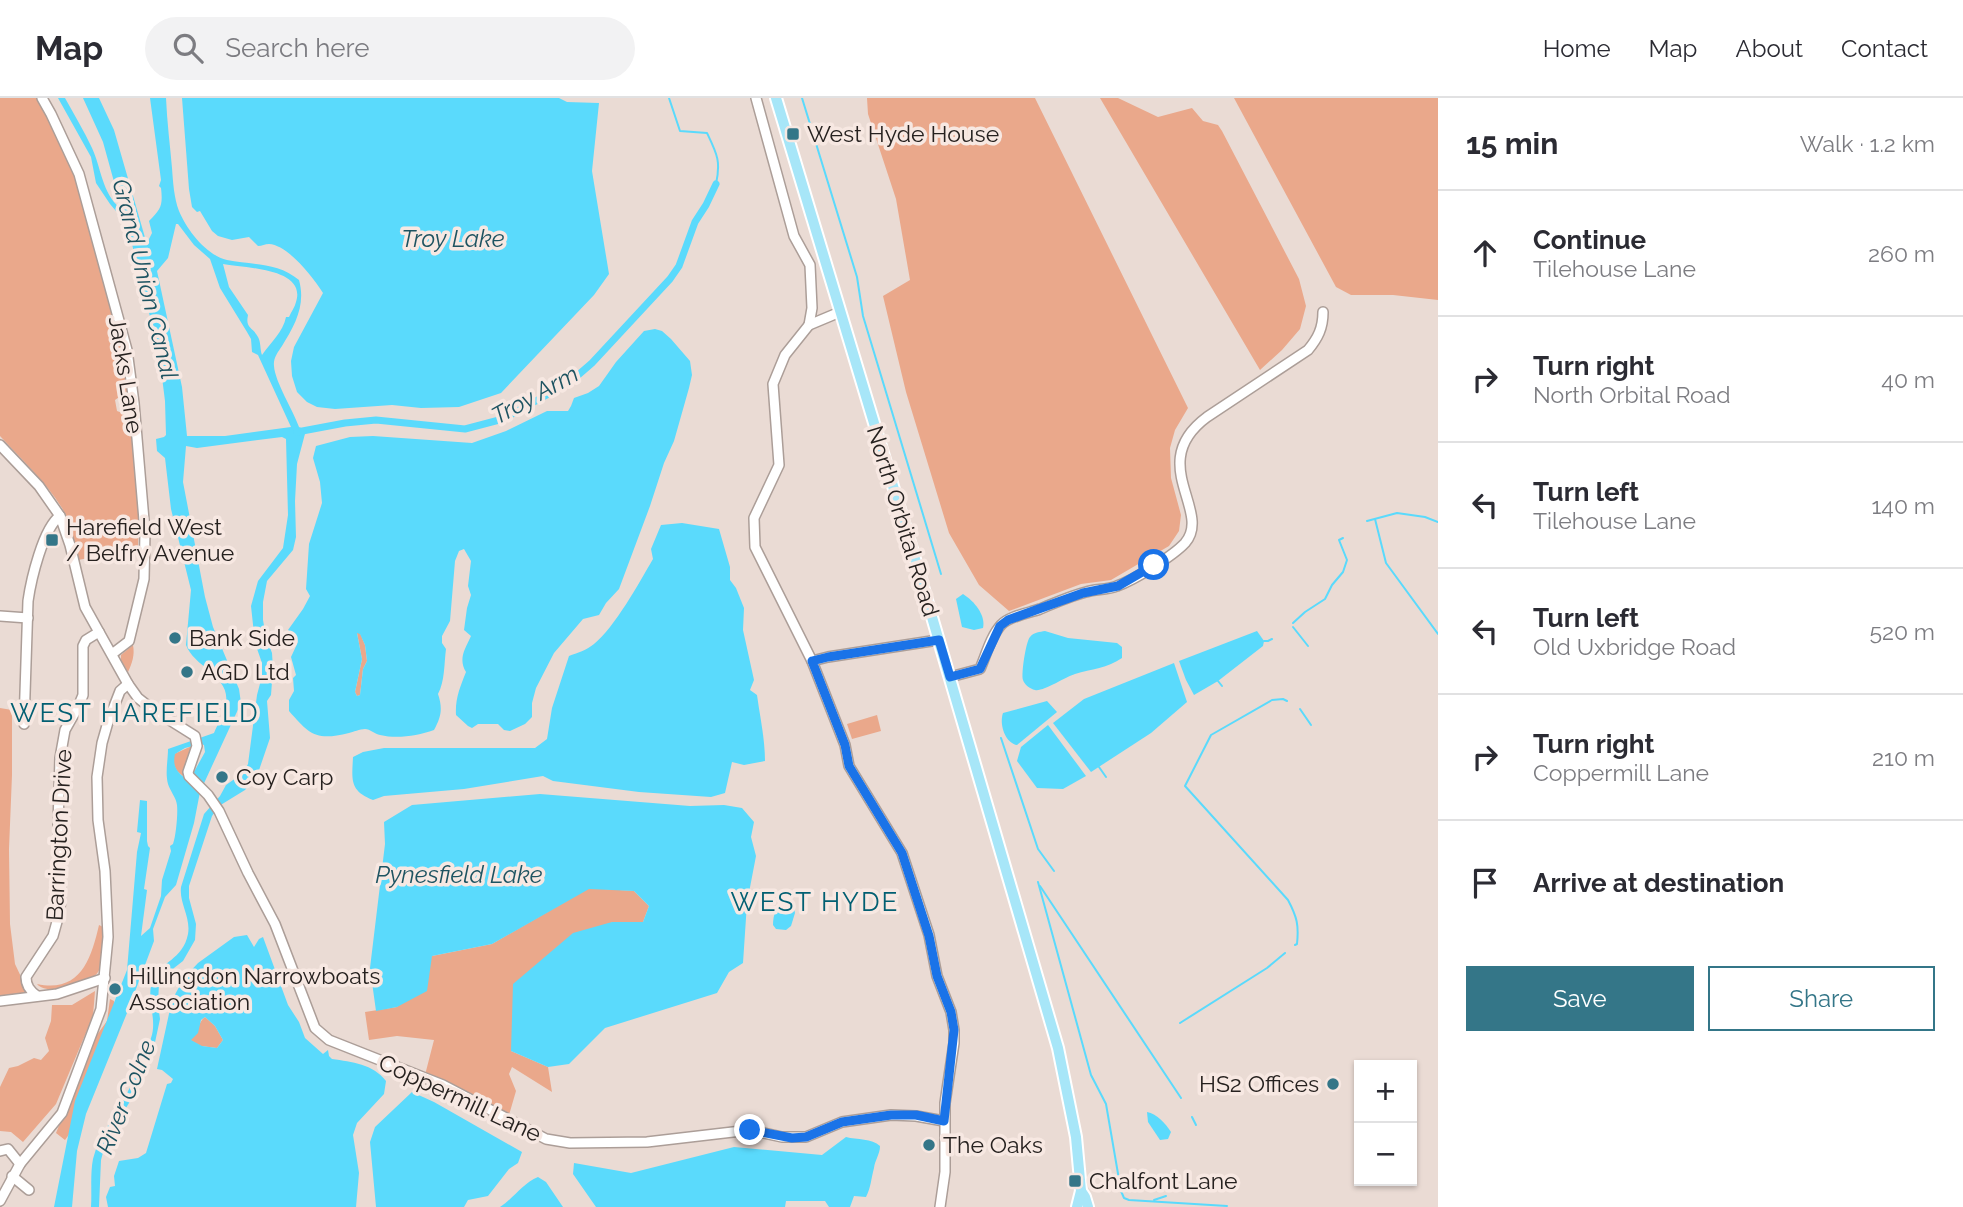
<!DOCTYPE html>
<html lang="en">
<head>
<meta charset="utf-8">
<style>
	body { margin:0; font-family:Raleway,sans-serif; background:#f2f2f3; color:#2b2b33 }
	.controls { position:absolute; right:21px; bottom:21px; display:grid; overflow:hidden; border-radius:0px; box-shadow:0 2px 5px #0004 }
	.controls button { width:63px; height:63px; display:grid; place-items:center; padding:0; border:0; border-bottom:2px solid #e1e1e2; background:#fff; color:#2b2b33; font:35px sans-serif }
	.stop { position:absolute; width:21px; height:21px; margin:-16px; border:5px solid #1a73e8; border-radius:50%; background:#fff }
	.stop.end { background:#1a73e8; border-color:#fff; box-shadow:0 2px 7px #0008 }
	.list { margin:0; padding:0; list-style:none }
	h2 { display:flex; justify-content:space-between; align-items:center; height:91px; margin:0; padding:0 28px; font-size:30px }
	h2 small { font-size:23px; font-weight:400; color:#7c7c81 }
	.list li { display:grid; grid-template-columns:46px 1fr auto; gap:21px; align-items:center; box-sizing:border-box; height:126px; padding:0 28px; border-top:2px solid #e1e1e2 }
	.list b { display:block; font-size:26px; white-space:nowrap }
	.list p { margin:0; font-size:23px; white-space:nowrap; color:#7c7c81 }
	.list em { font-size:23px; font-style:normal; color:#7c7c81 }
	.actions { display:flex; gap:14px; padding:21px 28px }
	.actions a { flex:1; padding:16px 0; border:2px solid #347688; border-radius:0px; text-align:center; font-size:24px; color:#347688 }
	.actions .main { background:#347688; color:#fff }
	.icon { flex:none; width:38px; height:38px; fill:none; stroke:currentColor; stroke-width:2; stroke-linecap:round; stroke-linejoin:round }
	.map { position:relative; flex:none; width:1438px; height:1109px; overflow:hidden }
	header { display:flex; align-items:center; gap:42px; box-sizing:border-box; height:98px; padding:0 35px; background:#fff; border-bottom:2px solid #e1e1e2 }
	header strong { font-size:33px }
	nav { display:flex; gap:38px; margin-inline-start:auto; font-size:24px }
	.search { width:490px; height:63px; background:#f2f2f3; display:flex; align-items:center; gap:18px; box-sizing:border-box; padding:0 24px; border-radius:38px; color:#7c7c81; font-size:26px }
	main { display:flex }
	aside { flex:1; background:#fff }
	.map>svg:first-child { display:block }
	.green { fill:#eaa88b }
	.water { fill:#5adafc; fill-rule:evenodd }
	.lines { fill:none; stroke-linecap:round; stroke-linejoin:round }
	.stream { stroke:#5adafc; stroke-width:2 }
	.canal { stroke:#5adafc; stroke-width:7 }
	.minor-casing { stroke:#ac9e98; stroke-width:12 }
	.major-casing { stroke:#fff; stroke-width:14 }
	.minor { stroke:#fff; stroke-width:9 }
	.major { stroke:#a7e6f8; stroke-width:10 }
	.route { stroke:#1a73e8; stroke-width:9 }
	.poi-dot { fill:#347688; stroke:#f7e8e2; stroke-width:2.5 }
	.labels { text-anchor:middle; stroke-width:7; stroke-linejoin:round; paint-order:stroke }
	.poi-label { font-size:23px; fill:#26211f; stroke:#f7e8e2; text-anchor:start }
	.street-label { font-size:23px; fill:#26211f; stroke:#f7e8e2 }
	.water-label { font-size:24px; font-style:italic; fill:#1d5361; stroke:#f7e8e2 }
	.quarter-label { font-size:26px; letter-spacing:2px; fill:#025f72; stroke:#f7e8e2 }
</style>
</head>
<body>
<header>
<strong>Map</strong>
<div class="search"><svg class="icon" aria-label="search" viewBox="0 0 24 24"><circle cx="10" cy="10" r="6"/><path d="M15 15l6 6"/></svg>Search here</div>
<nav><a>Home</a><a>Map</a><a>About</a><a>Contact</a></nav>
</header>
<main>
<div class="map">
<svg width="1438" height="1109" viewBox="0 0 1438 1109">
	<rect width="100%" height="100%" fill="#eadbd4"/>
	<g class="green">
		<path d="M0 0H45L83 72 92 124 126 261 129 292 115 302 117 313 133 319 139 409 138 451 78 462C74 445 71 425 62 410 45 383 21 361 0 338Z"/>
		<polygon points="867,0 1035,0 1188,310 1175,332 1170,350 1171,380 1181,417 1179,433 1169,448 1111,482 1081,486 1009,513 979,487 949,435 906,294 883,198 910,182 896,101 868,16"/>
		<polygon points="1100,0 1118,0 1158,19 1192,10 1203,23 1218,27 1222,33 1299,181 1306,208 1300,231 1282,252 1260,272"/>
		<polygon points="1234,0 1438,0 1438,202 1393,197 1351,197 1336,189"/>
		<polygon points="357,535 360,535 365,547 367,563 363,571 360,597 357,598 355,594 362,561"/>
		<path d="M133 547C135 557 132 565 128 574L121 562V557Z"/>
		<polygon points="0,610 12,612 12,677 9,751 10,826 15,866 31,900 0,905"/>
		<polygon points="877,617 881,633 852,641 847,626"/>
		<path d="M194 647 186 680C176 674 172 668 174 656Z"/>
		<polygon points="589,790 634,793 649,808 643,824 612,824 511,953 548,969 552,994 512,969 509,976 516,993 509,1017 425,977 434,942 397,938 369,942 365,914 397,909 432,858 492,846"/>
		<path d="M99 827 103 829C104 842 106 863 98 874 90 887 48 899 37 886 80 895 91 862 99 827Z"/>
		<polygon points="95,893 93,918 56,1006 23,1044 11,1034 0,1033 0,989 9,970 18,968 34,960 41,962 49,953 45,940 51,923 52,907 72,907"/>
		<polygon points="110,901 114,903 114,929 76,1027 65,1042 56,1035 94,941 107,923"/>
		<path d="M205 919 215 928 223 942 217 950 201 948 190 942C199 934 198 924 205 919Z"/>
	</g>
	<g class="water">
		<path d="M58 0H65C74 16 84 33 92 50 101 69 102 95 120 110L121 109 103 44 83 0H99L114 32 146 143H148L152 135 149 123C161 111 163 108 161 90L159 88 161 82 150 0H166C167 24 170 47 172 70 173 84 174 100 179 113 187 132 206 157 227 162 252 167 278 164 299 182 306 207 295 227 282 248 278 254 273 260 274 268 275 284 293 312 299 329L306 332 297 366 295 403 296 439 293 452 267 483 263 504V522L266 539 272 555 273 571 271 597 267 603 270 640 257 678 245 692 219 708 212 718 189 788V800L196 826 195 842 183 863 165 877 159 885 158 906 160 921 154 949 129 1005 106 1043 101 1062 99 1109H91C92 1094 90 1076 93 1061 99 1037 114 1020 125 999 135 980 145 959 151 940 158 921 145 900 153 881 160 864 183 862 188 836 191 819 179 805 181 789L204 716 220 698 226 687 243 675 248 666 257 597 262 578V565L255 545 251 508 258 483 283 450 288 417 286 341 282 339 197 350 186 348 183 384 205 499 213 529 239 591 241 605 200 694 194 725 176 787 165 799 153 831 154 843 127 915 86 1016 77 1053 72 1109H54L75 1003 127 872 137 754 141 735 137 734 140 702 147 703V743L148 748 150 750 144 791 147 792 141 838 150 830 161 798 162 782 171 753 170 748 173 746C176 738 178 716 177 707 176 699 170 693 168 686 165 675 168 662 168 651L214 635C218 625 225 615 226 604 230 578 194 569 186 547L191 492 171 411 165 360 157 353 156 341 164 339 166 337 165 303 159 255 127 126 110 106 96 85 91 59ZM176 126H178L194 147 210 161 220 190 247 234 251 241 252 254 258 257 291 329 225 338H187L182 289 157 173 168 160ZM223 166C244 170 307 170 296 204 295 209 291 214 289 219H286C283 234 271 244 262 257 260 252 261 244 258 239 253 229 245 231 248 217L229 189ZM201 646 204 647 205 654 189 683C178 675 172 670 175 656L185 650Z"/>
		<path d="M182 0H559L567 4 599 5 592 73 609 176 594 197 501 295 459 309 421 310 392 307 335 311 317 309 307 304 297 294 292 278 291 263 294 249 323 195C313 179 288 147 269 146 265 146 262 148 258 148L249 139 232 142 218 138 212 133 200 113 197 114 192 109 189 91Z"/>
		<path d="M655 231 662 233 671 241 690 263 692 277 689 290 674 343 664 365 650 408 619 491 606 505 599 517 583 521 554 555 536 590 532 605V619L525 626 510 633 504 632 498 626H478L472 630 468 628 456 617C455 601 460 589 466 574 458 561 465 551 471 538L464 532 467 510 471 497 468 488 471 463 464 451 459 453 455 463 450 523 442 538V545L446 551C444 566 445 583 438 596 443 611 441 619 434 632 417 638 397 641 380 637 375 636 370 631 365 631 360 631 353 634 349 635 316 643 310 637 289 613V602L294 593 293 580 296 577 291 559 298 544 288 532 303 511 310 498 306 491 309 446 322 405 320 384 313 360 316 348 350 339 373 338 472 345 506 333 547 313H568L571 308 574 300 588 295 599 288 616 264 644 233ZM357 535 360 536 365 547 367 563 363 571 360 597 357 598 355 594 362 561Z"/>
		<path d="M682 425 719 431 730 469V482L736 490 744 510 743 532 754 582 750 592 757 597C760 619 765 641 765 663L744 667 732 664 725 695 711 699 639 694 553 683 543 678 464 691 384 698 373 702C349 693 352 681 353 659L363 654 384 650H535L547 641 552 610 569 558C577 555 587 552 594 546 615 529 639 485 653 461L651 451 661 427Z"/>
		<path d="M963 496C974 503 986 517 983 530L974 532 962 529 956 501Z"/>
		<path d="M1045 533 1068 540 1117 545 1122 549V560C1108 570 1091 571 1075 576 1065 579 1043 594 1035 592 1030 591 1024 586 1023 582 1021 576 1026 543 1030 539 1034 534 1040 534 1045 533Z"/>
		<polygon points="1257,533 1264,543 1263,548 1218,583 1194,597 1186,582 1179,563"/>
		<polygon points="1174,565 1187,604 1151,635 1091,674 1053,625 1084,601"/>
		<path d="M1047 603 1057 614 1017 647C1005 645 999 626 1003 615Z"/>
		<polygon points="1048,627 1086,678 1063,691 1037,690 1017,663 1021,649"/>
		<polygon points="540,696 690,708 724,707 742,710 754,724 751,739 756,758 747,805 743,865 729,874 717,895 605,930 569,966 548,969 511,953 513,886 573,835 612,824 643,824 649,808 634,793 589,791 492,846 432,858 427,893 397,909 376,913 370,870 385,746 384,724 412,707"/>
		<path d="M786 804 793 806 795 815 791 828 786 832 776 831 773 827C773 817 776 807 786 804Z"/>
		<path d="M247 837 254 849 259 841 263 839 288 907 299 924 305 940 323 956 328 952 329 958 332 961C352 964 373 966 386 983L384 996 357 1025 353 1037 359 1075 356 1109H108L106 1099 110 1089 115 1088 114 1078 119 1063 138 1060 146 1055 167 986 171 985 173 981 162 972 157 971 172 902 184 880 198 865 234 839ZM205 919 215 928 223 942 217 950 202 948 191 942 198 935 201 922Z"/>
		<polygon points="412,994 434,1004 522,1054 518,1065 509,1071 488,1098 468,1102 464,1109 376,1109 370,1044 375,1029"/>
		<path d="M1147 1014C1157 1016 1166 1026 1171 1034L1168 1041 1160 1042 1148 1024Z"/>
		<path d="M846 1039C857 1042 872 1040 880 1048 880 1056 875 1062 874 1070 871 1081 871 1089 866 1099L854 1098 850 1109H829L825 1103H786L785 1109H596L573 1076 574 1065 631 1075 734 1049 822 1057Z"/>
		<path d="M538 1079 546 1084 563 1109H500C514 1100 523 1085 538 1079Z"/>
	</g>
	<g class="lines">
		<g class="stream">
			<path d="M669 0 680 33 707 35C717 56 721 63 716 86"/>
			<polyline points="802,0 857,179 863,218 941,476"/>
			<polyline points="1375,421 1386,465 1438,536"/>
			<polyline points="1367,423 1397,415 1425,419 1438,424"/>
			<polyline points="1293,525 1305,514 1325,501 1332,487 1343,474 1347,462 1339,442 1343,440"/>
			<polyline points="1293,529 1308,548"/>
			<polyline points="1264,543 1268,543 1272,541"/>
			<polyline points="1218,583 1222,588"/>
			<path d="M1287 603 1283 601 1272 602 1211 637 1185 688 1288 802C1297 819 1299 827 1297 846L1295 847"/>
			<polyline points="1300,611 1311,627"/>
			<polyline points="1001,640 1038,751 1054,773"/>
			<polyline points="1099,669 1106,679"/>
			<polyline points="1038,784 1091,977 1106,1006 1121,1093 1124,1100 1129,1102 1227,1108"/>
			<polyline points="1040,788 1181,1000"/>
			<polyline points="1180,925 1267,870 1285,855"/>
			<polyline points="1192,1019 1196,1027"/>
			<polyline points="1154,1102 1166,1098"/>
		</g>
		<polyline class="canal" points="297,334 345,325 376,322 465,331 503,321 554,293 577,278 592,265 670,181 679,168 695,124 706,107 716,86"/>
		<g class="minor-casing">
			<g id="minor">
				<polyline points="42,0 51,16 79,76 127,252 134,305 145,434 144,481 129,543 112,556"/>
				<polyline points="756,0 794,138 810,167 812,210 809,227"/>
				<polyline points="840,214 809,227 785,257 773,286 779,367 754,420 755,449 812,563 845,647 849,668 902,755 929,837 937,878 951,914 954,932 954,945 945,1005 945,1074 940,1109"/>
				<polyline points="0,347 39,388 60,418 70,447 85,509 128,586 138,600 152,611 195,638 197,648 188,674 189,678 208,697 219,713 248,775 275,826 315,930 329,942 443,987 546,1041 570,1045 647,1044 750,1032 782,1039 806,1039 842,1024 891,1017 916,1018 944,1023"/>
				<polyline points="0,518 28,520"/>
				<polyline points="812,563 828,559 938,542"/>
				<path d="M950 579 980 571C986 557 991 538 1001 527 1009 518 1029 515 1040 511 1055 505 1070 498 1086 494 1096 491 1107 492 1117 488 1134 482 1173 458 1185 445 1213 413 1145 365 1207 319L1308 252C1318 240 1323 230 1323 214"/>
				<path d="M24 626 28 503C31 482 43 430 60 418"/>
				<path d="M37 898C30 893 26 888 26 879L53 838 58 820 61 803 58 727 60 660 65 632 78 609 83 597V548L86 542 99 534"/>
				<polyline points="0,903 57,896 105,880"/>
				<polyline points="0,1053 8,1051 20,1066"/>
				<polyline points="12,1078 29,1092"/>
				<polyline points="0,1103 20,1066 62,1015 101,911 108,839 105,773 98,722 97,679 102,645 108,624 120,593 128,586"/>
			</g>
		</g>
		<g class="major-casing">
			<g id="major">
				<polyline points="776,0 915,461 1058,950 1076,1039 1081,1093 1085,1099 1088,1109"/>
				<polyline points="1077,1109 1081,1093"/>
			</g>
		</g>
		<use href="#minor" class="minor"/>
		<use href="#major" class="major"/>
	</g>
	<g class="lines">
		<polyline class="route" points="750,1032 792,1040 806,1039 842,1024 891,1017 916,1017 944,1023 954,932 951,914 937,878 929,838 902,755 849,668 845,647 812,563 828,559 939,542 950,579 980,571 1000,528 1008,522 1083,495 1118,488 1154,467"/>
	</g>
	<g class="poi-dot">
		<rect x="786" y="29" width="14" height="14" rx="3.5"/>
		<rect x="45" y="435" width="14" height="14" rx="3.5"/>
		<circle cx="175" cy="540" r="7"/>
		<circle cx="187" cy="574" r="7"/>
		<circle cx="222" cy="679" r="7"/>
		<circle cx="115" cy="891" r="7"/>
		<circle cx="1333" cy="986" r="7"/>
		<circle cx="929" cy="1047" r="7"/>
		<rect x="1068" y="1076" width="14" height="14" rx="3.5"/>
	</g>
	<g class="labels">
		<g class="poi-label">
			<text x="807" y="44">West Hyde House</text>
			<text x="66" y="437">Harefield West<tspan x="66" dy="26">/ Belfry Avenue</tspan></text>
			<text x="189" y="548">Bank Side</text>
			<text x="201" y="582">AGD Ltd</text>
			<text x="236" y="687">Coy Carp</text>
			<text x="129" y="886">Hillingdon Narrowboats<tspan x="129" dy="26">Association</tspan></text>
			<text x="1319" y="994" text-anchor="end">HS2 Offices</text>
			<text x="943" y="1055">The Oaks</text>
			<text x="1089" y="1091">Chalfont Lane</text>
		</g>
		<g class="street-label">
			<text transform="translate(126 277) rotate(81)" y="8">Jacks Lane</text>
			<text transform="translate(903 423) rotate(73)" y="8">North Orbital Road</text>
			<text transform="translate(59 737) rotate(-87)" y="8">Barrington Drive</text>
			<text transform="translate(460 1000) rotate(25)" y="8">Coppermill Lane</text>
		</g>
		<g class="water-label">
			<text x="453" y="149">Troy Lake</text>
			<text transform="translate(145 181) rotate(76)" y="8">Grand Union Canal</text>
			<text transform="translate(535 297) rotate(-29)" y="8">Troy Arm</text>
			<text x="459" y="785">Pynesfield Lake</text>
			<text transform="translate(126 999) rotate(-68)" y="8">River Colne</text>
		</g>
		<g class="quarter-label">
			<text x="135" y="624">WEST HAREFIELD</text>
			<text x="815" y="813">WEST HYDE</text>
		</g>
	</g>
</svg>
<div class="controls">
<button>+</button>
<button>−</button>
</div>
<div class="stop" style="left:1154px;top:467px"></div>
<div class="stop end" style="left:750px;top:1032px"></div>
</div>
<aside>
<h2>15 min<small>Walk · 1.2 km</small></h2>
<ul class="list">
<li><svg class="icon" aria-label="ahead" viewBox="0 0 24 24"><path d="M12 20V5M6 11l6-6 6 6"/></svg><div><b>Continue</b><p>Tilehouse Lane</p></div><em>260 m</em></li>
<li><svg class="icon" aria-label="right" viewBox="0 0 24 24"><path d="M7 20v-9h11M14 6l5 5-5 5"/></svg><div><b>Turn right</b><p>North Orbital Road</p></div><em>40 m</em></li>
<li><svg class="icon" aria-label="left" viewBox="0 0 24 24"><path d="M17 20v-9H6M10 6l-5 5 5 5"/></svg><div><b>Turn left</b><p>Tilehouse Lane</p></div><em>140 m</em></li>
<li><svg class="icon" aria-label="left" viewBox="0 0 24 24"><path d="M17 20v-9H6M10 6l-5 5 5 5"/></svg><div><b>Turn left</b><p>Old Uxbridge Road</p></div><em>520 m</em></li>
<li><svg class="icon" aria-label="right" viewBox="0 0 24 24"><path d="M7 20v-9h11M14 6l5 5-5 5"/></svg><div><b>Turn right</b><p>Coppermill Lane</p></div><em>210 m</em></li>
<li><svg class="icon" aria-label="arrive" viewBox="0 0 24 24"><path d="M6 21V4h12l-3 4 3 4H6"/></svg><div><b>Arrive at destination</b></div></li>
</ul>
<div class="actions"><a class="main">Save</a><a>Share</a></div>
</aside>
</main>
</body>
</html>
